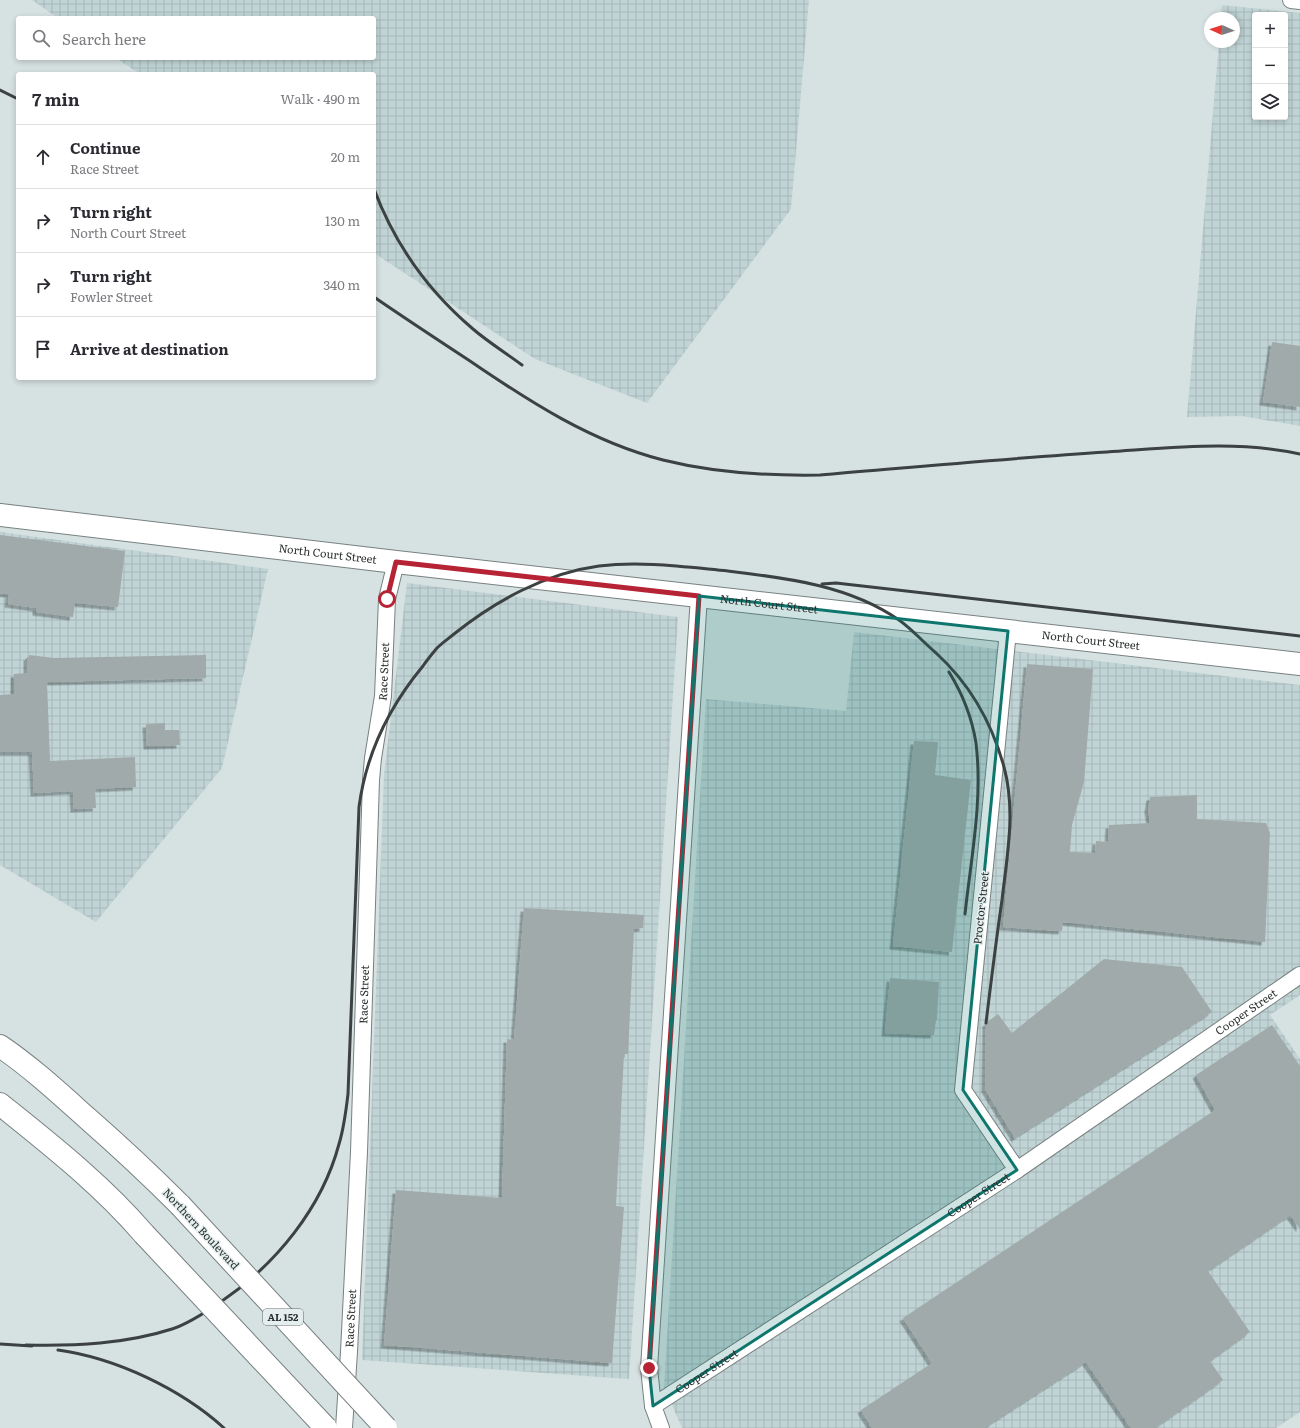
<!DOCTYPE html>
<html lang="en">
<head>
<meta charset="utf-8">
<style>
	body { margin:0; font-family:Literata,serif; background:#f2f2f3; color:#2b2b33 }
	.controls { position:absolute; right:12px; top:12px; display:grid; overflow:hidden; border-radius:4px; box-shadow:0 2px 6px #0003 }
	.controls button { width:36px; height:36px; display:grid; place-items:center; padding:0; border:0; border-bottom:1px solid #e1e1e2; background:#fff; color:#2b2b33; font:20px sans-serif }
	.compass { position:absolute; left:1204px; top:12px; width:36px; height:36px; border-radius:50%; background:#fff; box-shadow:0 2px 6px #0003; rotate:273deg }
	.stop { position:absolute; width:12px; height:12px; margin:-9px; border:3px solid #b52335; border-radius:50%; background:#fff }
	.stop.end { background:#b52335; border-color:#fff; box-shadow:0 1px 4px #0008 }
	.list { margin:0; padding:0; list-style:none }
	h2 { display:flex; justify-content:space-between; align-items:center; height:52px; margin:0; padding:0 16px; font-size:17px }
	h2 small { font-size:13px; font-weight:400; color:#7c7c81 }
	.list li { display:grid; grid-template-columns:26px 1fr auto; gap:12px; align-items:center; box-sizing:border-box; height:64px; padding:0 16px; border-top:1px solid #e1e1e2 }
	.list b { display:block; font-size:15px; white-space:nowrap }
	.list p { margin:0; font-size:13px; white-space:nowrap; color:#7c7c81 }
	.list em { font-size:13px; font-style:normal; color:#7c7c81 }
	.icon { flex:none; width:22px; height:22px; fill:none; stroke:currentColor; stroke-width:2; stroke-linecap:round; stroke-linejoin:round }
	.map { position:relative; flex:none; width:1300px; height:1428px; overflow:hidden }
	.search { position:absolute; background:#fff; box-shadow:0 2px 6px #0003; left:16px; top:16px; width:360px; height:44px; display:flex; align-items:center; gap:10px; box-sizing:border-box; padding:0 14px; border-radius:4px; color:#7c7c81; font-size:15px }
	.panel { position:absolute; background:#fff; box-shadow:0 2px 6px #0003; left:16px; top:72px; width:360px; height:308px; border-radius:4px }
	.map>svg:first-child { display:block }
	.industrial { fill:url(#industrial-grid); fill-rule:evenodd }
	.building { fill:#a1aaab; filter:url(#shadow) }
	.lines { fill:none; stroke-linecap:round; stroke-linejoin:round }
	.minor-casing { stroke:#788181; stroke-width:18 }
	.secondary-casing { stroke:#788181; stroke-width:24 }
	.motorway-casing { stroke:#788181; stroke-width:24 }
	.minor { stroke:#fff; stroke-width:16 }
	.secondary { stroke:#fff; stroke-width:22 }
	.motorway { stroke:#fff; stroke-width:22 }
	.rail { stroke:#3c4141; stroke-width:3 }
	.motorway-bridge-casing { stroke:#788181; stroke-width:24; stroke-linecap:butt }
	.motorway-bridge { stroke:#fff; stroke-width:22 }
	.route { stroke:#b52335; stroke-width:5 }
	.marked { fill:#0f766e; fill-opacity:0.2; stroke:#0f766e; stroke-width:3; stroke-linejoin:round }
	.labels { text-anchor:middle; stroke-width:3; stroke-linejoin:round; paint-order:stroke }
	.shield { fill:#e4eeee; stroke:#626868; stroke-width:1 }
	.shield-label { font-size:10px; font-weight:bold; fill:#2b2f2f }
	.street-label { font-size:11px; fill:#2b2f2f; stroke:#e4eeee }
</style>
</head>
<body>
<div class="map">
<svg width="1300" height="1428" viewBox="0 0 1300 1428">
	<defs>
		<pattern id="industrial-grid" width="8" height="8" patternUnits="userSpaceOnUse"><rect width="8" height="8" fill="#c1d4d5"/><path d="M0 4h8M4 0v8" fill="none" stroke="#a6b6b7"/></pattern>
		<filter id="shadow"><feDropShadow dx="-3.5" dy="3.5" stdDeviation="0" flood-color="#0004"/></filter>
	</defs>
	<rect width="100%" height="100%" fill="#d6e1e1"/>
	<g class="industrial">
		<polygon points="32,0 809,0 791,209 647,403 535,359 374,253 374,74 140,74 116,58 374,58 374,18 58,18"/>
		<path d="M1222 5 1300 13V426L1242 416 1187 417 1219 42H1234V18H1221ZM1255 15H1285V117H1255Z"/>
		<polygon points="0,532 268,569 222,768 96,922 0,865"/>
		<polygon points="407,583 678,617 629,1379 362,1360 384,775"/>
		<polygon points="854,632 1300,685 1300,995 1270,1015 1300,1059 1300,1412 1276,1428 682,1428 664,1387 706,699 846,711"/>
	</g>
	<g class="building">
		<polygon points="1272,342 1300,346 1300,407 1263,402"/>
		<polygon points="0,535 125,551 118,607 75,603 73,617 36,612 36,608 8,604 9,594 0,593"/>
		<polygon points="29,655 54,658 206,655 206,678 47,682 50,761 135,757 136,787 95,789 96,808 74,809 73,791 34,793 32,752 0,752 0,695 14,694 14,674 27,673 27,657 29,657"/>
		<polygon points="1027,664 1093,669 1084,782 1072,825 1070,852 1095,853 1096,841 1108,842 1109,825 1150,823 1148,809 1150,797 1197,795 1197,819 1266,823 1270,833 1265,942 1063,922 1062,931 1003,927"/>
		<polygon points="165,723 165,730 179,730 180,745 147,746 146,724"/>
		<polygon points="914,741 938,742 935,775 971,780 952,952 893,946"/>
		<polygon points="524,908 644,915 643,928 634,929 628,1054 624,1054 616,1206 624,1207 612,1363 384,1345 396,1190 502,1198 507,1039 514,1040"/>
		<polygon points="1104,959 1182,967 1212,1012 1015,1138 985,1089 986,1023 998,1014 1012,1033"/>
		<polygon points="890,978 939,982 937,1020 936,1020 934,1035 885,1033"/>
		<polygon points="1272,1025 1300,1066 1300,1229 1290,1215 1208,1271 1250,1332 1210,1361 1223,1380 1155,1428 1131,1428 1086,1362 984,1428 872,1428 861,1410 932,1363 903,1318 1215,1110 1196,1075"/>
	</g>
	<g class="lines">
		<g class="minor-casing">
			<g id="minor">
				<polyline points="1291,0 1300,1"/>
				<polyline points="1008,631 963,1090 1017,1170"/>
				<path id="s1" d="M653 1406 1017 1170 1300 975"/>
				<path id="s2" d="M344 1428 349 1352 359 1152 371 780 373 758 383 696 387 599 396 562"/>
				<polyline points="661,1428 653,1406 649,1368 699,596"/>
			</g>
		</g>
		<g class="secondary-casing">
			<g id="secondary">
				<path id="s3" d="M0 515 396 562 1300 664"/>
			</g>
		</g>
		<g class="motorway-casing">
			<g id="motorway">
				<path d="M0 1046C31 1067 59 1093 87 1118 119 1146 150 1175 180 1205"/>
				<path d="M0 1104C51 1145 102 1185 144 1234"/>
			</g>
		</g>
		<use href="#minor" class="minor"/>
		<use href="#secondary" class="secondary"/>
		<use href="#motorway" class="motorway"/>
		<g class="rail">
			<polyline points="0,90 18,99"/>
			<path d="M374 189C395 245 427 290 473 329 488 342 506 353 522 365"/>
			<path d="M374 297C406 319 438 340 470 361 530 402 592 442 663 460 715 473 766 476 820 475 915 467 1011 458 1107 452 1170 448 1238 440 1300 454"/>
			<polyline points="822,584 836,583 1300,636"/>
			<path d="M949 672C962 693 972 718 976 743 983 800 971 858 965 914"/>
			<polyline points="0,1344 32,1346"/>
			<path d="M26 1345C76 1346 125 1344 172 1329 188 1324 209 1310 222 1301 276 1264 322 1208 339 1144 344 1128 346 1111 348 1094L359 807C366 754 389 707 423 666 427 660 432 654 437 648 442 643 448 639 454 634 495 601 546 573 599 566 642 561 685 567 728 571 786 578 849 585 899 620 913 630 923 642 936 653 970 684 992 723 1004 767 1016 811 1007 856 1002 900 996 941 991 982 986 1023"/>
			<path d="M58 1350C116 1358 181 1389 224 1428"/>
		</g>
		<g class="motorway-bridge-casing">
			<g id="motorway-bridge">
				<polyline points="180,1205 386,1428"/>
				<polyline points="144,1234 326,1428"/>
			</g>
		</g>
		<use href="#motorway-bridge" class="motorway-bridge"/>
	</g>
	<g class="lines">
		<polyline class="route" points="387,599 396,562 699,596 649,1368"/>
	</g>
	<path class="marked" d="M699 596 1008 631 963 1090 1017 1170 653 1406 649 1368Z"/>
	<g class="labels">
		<rect class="shield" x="263" y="1309" width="40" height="16" rx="3"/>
		<g class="shield-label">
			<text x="283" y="1321">AL 152</text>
		</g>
		<g class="street-label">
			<text dy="4" stroke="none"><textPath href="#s3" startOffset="330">North Court Street</textPath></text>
			<text dy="4" stroke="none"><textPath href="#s3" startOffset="774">North Court Street</textPath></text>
			<text dy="4" stroke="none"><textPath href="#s3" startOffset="1098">North Court Street</textPath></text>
			<text dy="4" stroke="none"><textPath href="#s2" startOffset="758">Race Street</textPath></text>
			<text transform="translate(981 908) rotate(-84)" y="4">Proctor Street</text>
			<text dy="4" stroke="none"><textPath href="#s2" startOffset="434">Race Street</textPath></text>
			<text dy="4" stroke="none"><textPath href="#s1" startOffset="712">Cooper Street</textPath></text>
			<text dy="4" stroke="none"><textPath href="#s1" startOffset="388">Cooper Street</textPath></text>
			<text transform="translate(201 1229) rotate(47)" y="4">Northern Boulevard</text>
			<text dy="4" stroke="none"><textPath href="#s2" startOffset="110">Race Street</textPath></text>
			<text dy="4" stroke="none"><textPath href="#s1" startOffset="64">Cooper Street</textPath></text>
		</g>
	</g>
</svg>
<div class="controls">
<button>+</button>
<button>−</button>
<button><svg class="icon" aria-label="layers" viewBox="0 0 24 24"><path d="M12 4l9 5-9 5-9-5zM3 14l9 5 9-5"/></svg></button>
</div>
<svg class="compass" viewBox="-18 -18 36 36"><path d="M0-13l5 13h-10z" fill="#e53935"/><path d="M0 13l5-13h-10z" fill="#7c7c81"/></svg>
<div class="stop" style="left:387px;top:599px"></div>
<div class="stop end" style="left:649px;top:1368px"></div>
<div class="search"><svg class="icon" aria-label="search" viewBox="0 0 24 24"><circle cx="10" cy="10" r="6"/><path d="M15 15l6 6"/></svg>Search here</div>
<section class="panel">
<h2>7 min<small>Walk · 490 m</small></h2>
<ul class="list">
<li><svg class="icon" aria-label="ahead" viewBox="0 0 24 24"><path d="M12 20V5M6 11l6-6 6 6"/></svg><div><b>Continue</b><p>Race Street</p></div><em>20 m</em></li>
<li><svg class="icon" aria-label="right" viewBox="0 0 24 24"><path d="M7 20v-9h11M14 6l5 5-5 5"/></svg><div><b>Turn right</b><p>North Court Street</p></div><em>130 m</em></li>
<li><svg class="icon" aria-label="right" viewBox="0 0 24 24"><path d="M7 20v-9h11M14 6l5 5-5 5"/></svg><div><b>Turn right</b><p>Fowler Street</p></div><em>340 m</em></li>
<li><svg class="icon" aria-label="arrive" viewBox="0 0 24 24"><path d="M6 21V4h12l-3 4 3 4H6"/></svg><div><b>Arrive at destination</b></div></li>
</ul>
</section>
</div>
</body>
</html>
